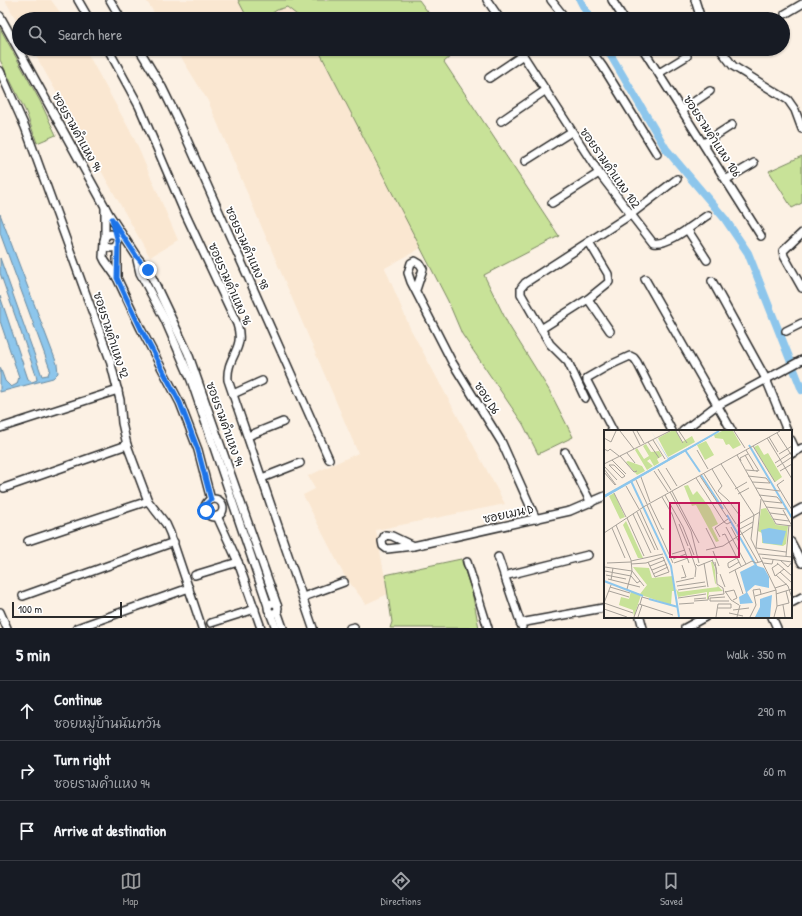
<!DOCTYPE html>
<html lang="en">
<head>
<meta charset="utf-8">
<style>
	body { margin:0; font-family:"Patrick Hand","Playpen Sans Thai",sans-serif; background:#20242c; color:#f1f3f6 }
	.scale { position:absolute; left:12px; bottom:10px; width:110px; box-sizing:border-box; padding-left:4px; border:2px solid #2b2b2b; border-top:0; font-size:11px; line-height:14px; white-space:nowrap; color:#2b2b2b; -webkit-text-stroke:3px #fff; paint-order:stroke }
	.stop { position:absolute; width:12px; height:12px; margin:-9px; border:3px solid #1a73e8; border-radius:50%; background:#fff }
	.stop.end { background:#1a73e8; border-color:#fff; box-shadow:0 1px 4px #0008 }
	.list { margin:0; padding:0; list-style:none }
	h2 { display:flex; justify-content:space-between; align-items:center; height:52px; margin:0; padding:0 16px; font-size:17px }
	h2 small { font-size:13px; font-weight:400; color:#9ea1a6 }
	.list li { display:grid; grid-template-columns:26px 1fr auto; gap:12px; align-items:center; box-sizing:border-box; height:60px; padding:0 16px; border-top:1px solid #363941 }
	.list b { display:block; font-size:15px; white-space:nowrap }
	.list p { margin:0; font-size:13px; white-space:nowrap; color:#9ea1a6 }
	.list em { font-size:13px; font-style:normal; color:#9ea1a6 }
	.icon { flex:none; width:22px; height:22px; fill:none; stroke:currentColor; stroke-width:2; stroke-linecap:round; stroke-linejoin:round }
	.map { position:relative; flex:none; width:802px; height:628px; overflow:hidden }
	.search { position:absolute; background:#171b24; box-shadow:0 1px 3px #0004; left:12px; right:12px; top:12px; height:44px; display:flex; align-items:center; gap:10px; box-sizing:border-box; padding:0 14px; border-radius:22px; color:#9ea1a6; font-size:15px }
	.sheet { height:232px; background:#171b24 }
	nav { display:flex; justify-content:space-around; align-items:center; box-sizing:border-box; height:56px; border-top:1px solid #363941; background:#171b24; font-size:11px; color:#9ea1a6 }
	nav a { display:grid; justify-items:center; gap:2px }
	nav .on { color:#98999b }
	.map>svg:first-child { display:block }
	.built { fill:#fae7d1 }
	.green { fill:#c8e298; stroke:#7a8662 }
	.water { fill:#8dc6ec; stroke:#66889f }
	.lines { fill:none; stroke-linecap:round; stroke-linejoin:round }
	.canal { stroke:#8dc6ec; stroke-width:8 }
	.minor-casing { stroke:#2b2b2b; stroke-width:10 }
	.minor { stroke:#fff; stroke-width:7 }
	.route { stroke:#1a73e8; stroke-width:5 }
	.labels { text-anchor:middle; stroke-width:3.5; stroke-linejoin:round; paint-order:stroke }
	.street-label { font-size:12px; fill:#2b2b2b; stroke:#fff }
	.inset-river { fill:none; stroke:#8dc6ec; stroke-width:2 }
	.inset-road { fill:none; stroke:#a8a29a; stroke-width:1 }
	.view { fill:#c2185b; fill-opacity:0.15; stroke:#c2185b; stroke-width:2 }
	.inset-edge { fill:none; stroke:#2b2b2b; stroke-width:2 }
</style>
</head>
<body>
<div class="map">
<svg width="802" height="628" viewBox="0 0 802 628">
	<rect width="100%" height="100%" fill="#fcf1e4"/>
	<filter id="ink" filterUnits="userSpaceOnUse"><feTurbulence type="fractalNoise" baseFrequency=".025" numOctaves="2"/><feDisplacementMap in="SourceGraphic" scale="8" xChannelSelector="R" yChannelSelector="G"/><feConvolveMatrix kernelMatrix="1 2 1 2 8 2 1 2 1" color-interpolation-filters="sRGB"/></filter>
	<g filter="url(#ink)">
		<g class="built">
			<polygon points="5,0 51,0 65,19 19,19 19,25"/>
			<polygon points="146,0 238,0 248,19 158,19"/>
			<polygon points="287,7 302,19 263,19 277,10"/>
			<polygon points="32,49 85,49 133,136 178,240 150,257"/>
			<polygon points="176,49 318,49 421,248 385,268 410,328 505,504 376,530 388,594 366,604 344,575 303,495 315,489 308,476 358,453 208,101"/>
		</g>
		<g class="green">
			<polygon points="238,0 419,0 433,19 302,19 287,7 277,10 263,19 248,19"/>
			<polygon points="0,28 40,101 56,135 37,143 26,112 0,60"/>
			<polygon points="318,49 456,49 457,51 444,62 559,236 484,275 508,324 549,390 573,437 538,454 523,424 462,334 448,301"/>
			<polygon points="802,156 802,203 792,208 769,171"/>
			<polygon points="461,559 472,592 479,628 390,628 392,622 385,575"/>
		</g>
		<polygon class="water" points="0,214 57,364 58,373 53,378 0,392 0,367 5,381 11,387 17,384 19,377 0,321 0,296 28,379 32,382 37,380 36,375 0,273 0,258 42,376 48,375 50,369 0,233"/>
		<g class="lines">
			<g class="canal">
				<polyline points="580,0 590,19"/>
				<polyline points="607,49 666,149 725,219 748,253 802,390"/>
			</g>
			<g class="minor-casing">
				<g id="minor">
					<polyline points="78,0 89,19"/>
					<polyline points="110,0 121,19"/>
					<polyline points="487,0 500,19"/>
					<polyline points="551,0 566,19"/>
					<polyline points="612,0 624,19"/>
					<polyline points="695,0 701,19"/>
					<polyline points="785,14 802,4"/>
					<polyline points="0,16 109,214 137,257 149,271 188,353 277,605"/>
					<path d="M108 49 139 106 183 209 237 324C246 350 226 356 228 380L313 628"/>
					<polyline points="139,49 162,87 180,124 329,459"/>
					<path d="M519 49 599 173 653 243C668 246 694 224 708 215"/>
					<polyline points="590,49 603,67 657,154"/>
					<polyline points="643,49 761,236"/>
					<polyline points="720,49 733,66 788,100 795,110 802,129"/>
					<polyline points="0,71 25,127 110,360 120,400 122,423 127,445 148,501 166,524 170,533 202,628"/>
					<polyline points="659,73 687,56"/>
					<polyline points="489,78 523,55"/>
					<polyline points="682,110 710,91"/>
					<polyline points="501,121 546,90"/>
					<polyline points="704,143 732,125"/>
					<polyline points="525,161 571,132"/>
					<polyline points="727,179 754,163"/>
					<polyline points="552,203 599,173"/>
					<polyline points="687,229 707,260"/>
					<polyline points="802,233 783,251 784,256 802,288"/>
					<circle cx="111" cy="241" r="7"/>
					<polyline points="105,237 105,207"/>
					<polyline points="104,241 103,257 105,261 117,278 141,329 180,403 198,450 211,500"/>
					<polyline points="117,244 117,278"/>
					<polyline points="137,260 140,273 165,320 191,380 268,606"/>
					<polyline points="645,279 732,431"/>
					<polyline points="712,281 766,379 787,431"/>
					<polyline points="416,290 423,269 420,264 415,261 411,263 408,273 411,282 452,362 502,443 536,519"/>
					<polyline points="588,299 610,331"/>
					<polyline points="541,329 588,299 609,282 608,274 589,242"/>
					<polyline points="786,331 802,323"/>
					<polyline points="233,394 262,381"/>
					<polyline points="585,398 568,362 550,344 521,294 521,288 525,283 630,215 677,179"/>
					<polyline points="0,428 118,390"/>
					<polyline points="613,431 587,381 587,378 608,366 630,356 634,358 637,362 672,431"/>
					<polyline points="683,431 713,408 802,360"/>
					<polyline points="248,436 283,422"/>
					<polyline points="791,440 796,451"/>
					<polyline points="565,452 591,503"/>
					<polyline points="791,454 802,448"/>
					<polyline points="262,478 300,463"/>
					<polyline points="4,488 127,445"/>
					<circle cx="214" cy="508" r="9"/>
					<polyline points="791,514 802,508"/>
					<polyline points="217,516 238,562 261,628"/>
					<polygon points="385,535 392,536 413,546 387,549 383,546 382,541"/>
					<polyline points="28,541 148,501"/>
					<polyline points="791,542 802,563"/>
					<polyline points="413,546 570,511 605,496"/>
					<polyline points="498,557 522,627"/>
					<polyline points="467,562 488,628"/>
					<polyline points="195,575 238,562"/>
					<polyline points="504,576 588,555"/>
					<polyline points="23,596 174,542"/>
					<polyline points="303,597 344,582"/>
					<circle cx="273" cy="608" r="5"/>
					<polyline points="791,603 802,597"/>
					<polyline points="277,611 283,628"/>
					<polyline points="0,612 7,628"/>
					<polyline points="270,613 276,628"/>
					<polyline points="640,617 643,628"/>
					<polyline points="772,617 777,628"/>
					<polyline points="211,623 255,609"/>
					<polyline points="520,623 603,608"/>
					<polyline points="77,628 189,588"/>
					<polyline points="350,628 354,627"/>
					<polyline points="685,628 705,617"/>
				</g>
			</g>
			<use href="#minor" class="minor"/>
		</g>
	</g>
	<g class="lines" filter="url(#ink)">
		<polyline class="route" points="148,270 137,257 112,219 118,242 117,278 141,329 180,403 198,450 211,500 206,504 206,511"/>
	</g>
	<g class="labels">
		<g class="street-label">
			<text transform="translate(77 132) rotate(61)" y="4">ซอยรามคําแหง 94</text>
			<text transform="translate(712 136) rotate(57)" y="4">ซอยรามคําแหง 106</text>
			<text transform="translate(610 168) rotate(55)" y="4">ซอยรามคําแหง 102</text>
			<text transform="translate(247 248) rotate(66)" y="4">ซอยรามคําแหง 98</text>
			<text transform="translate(230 284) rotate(66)" y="4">ซอยรามคําแหง 96</text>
			<text transform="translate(111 335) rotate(72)" y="4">ซอยรามคําแหง 92</text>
			<text transform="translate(487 398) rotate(57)" y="4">ซอย D6</text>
			<text transform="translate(225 424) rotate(70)" y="4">ซอยรามคําแหง 94</text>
			<text transform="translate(508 514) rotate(-12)" y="4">ซอยเมน D</text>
		</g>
	</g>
	<g transform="translate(604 430)">
		<rect width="188" height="188" fill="#fcf1e4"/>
		<path d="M67 1H72L78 12 88 6 91 12 64 27 54 8ZM118 1H129L137 15 129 19 125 14 122 15 119 9 111 8 110 5ZM102 11 110 25 101 30 93 15ZM42 14 47 22 55 21 58 26 53 29 55 33 50 36 46 29 43 31 49 36 43 40 31 20 33 18 40 29 45 26 39 16ZM154 15 160 25 164 23 178 47 171 52 150 17ZM24 31 38 36 41 41 33 45 22 32ZM84 55 89 65 93 61 106 78 114 94 108 97 115 111 112 112 92 75 88 76 80 56ZM10 63 21 87 16 89 5 66ZM162 78 172 95 184 96 182 114 179 116 158 113V103L154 101 157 79ZM22 91 39 128H34L19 95ZM107 132H109L111 140 112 154 119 161 105 162 104 169 90 170 103 169V162L74 167 72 159 75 162 114 157 111 153ZM29 137 45 138 48 148 69 146 71 161H68L67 175 37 165 30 187 29 180 15 175 17 167 25 169 27 161 36 164 43 155Z" fill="#c8e298"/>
		<path d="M47 1 64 28 117 1 0 68V65L64 29ZM165 98 182 101 178 115 159 113 157 100ZM150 135 160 138 165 147V158L151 155 143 162 149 173 136 174 135 167 142 163 136 142ZM168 165 166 187H151L156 177V169Z" fill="#8dc6ec"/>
		<path class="inset-river" d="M145 15 188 88M81 20 96 42M97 45 119 79M27 51 67 136 75 187M0 67 115 1M123 85 154 139M0 151 39 166M45 169 74 177"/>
		<path class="inset-road" d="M16 1 30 19M29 1 36 15M33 1 40 13M72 1 79 13M75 1 83 13M130 1 141 18M173 3 188 26M165 7 174 22M0 8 7 12 12 1M163 8 188 49M49 10 61 29M44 12 55 28M149 16 171 52M0 19 4 21 6 19 15 26M93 20 104 39M142 20 155 41M23 23 31 33M175 24 188 16M133 25 172 94 188 96M141 25 150 41M16 26 30 42 33 41M8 30 22 44M137 31 136 28 144 24M171 33 188 22M0 34 66 1M117 34 150 85 147 109 172 160 173 176 170 187M5 35H10L21 46 18 48ZM0 36 13 50M173 37 188 27M62 38 73 56M0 39 12 55M54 39 67 60M108 39 118 56 114 61 124 70 136 86M142 40 154 41H152M50 41 64 62M176 41 188 34M0 42 11 55M100 44 132 94M96 46 123 87M144 46 162 48 166 53 148 52M37 47 46 72M92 48 120 92 123 94 127 92M32 50 43 74M180 50 173 55 188 80M22 56 35 79M152 58 176 61M131 59 143 52M68 61 95 113M66 62 87 101 95 133M10 63 22 87M134 64 145 58M61 65 79 97 90 125M155 65 173 67 178 73 159 71M58 67 68 84 85 133M46 74 58 99H60M43 75 69 133M162 77 182 79M36 80 54 120M179 80 188 96M33 82 51 120M166 83 182 85M29 84 47 123M23 88 40 126M169 89 185 91M75 94 84 116M12 95 27 130 28 141 23 159M122 97 142 134M127 97 135 112M8 98 21 128M102 98 112 118M136 99 149 92M0 103 41 76 176 1M118 105 121 104 137 136M116 107 111 98 124 89M85 118 92 138 91 147M152 118 157 69M152 118 182 122M102 120 119 116 148 97M109 121 115 136M68 124 81 120M155 124 188 127M182 126 185 95M158 128 188 132M69 129 82 124M27 131 59 124M177 131 184 137 188 132M111 132 113 144M154 132 133 95 156 82M3 133 27 132M70 133 84 128M100 133 104 157M159 133 168 134 169 130M173 133 188 146M27 134 42 133 59 127 65 142 51 147 44 132M92 134 94 136 109 130M174 134 168 138 171 146 180 139M46 136 61 130M124 136 125 138 135 132M124 136V133L133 128M1 137 28 141 40 156M48 140 63 134M131 140 139 164M1 141 27 146 33 153 36 151M176 142 188 153M125 143 148 131 152 133 159 131M49 144 64 137M116 144 121 157M2 145 22 149M172 145 184 156 188 168M77 148 82 147 78 135M4 149 36 157M7 150 9 138M72 152 90 148M73 156 101 152M6 157 26 163M171 158 183 154M74 160 102 156M5 161 25 167M121 161 127 170 135 175M121 162 130 160 133 168 129 170M172 164 188 159M151 166 172 160M121 167 106 168V171H125M74 168 102 164M90 169 102 168M90 171 104 170 105 166 120 164 119 158 113 154 112 138 108 130M0 173 29 183M0 173 7 155M36 174 38 167 45 169M75 174 90 173M179 175 181 187M173 176 185 173 182 161M0 179 23 187M129 180 145 178M125 183 139 186M30 187 35 174 69 185M34 187 38 175M112 187 114 174H127V178H114M133 187 136 175M146 187 152 175 149 160 156 159 157 164"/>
		<path class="view" d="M66 73H135V127H66Z"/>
		<rect width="188" height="188" class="inset-edge"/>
	</g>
</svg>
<div class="scale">100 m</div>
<div class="stop" style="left:206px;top:511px"></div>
<div class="stop end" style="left:148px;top:270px"></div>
<div class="search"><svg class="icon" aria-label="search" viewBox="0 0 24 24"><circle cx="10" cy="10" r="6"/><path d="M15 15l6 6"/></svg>Search here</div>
</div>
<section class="sheet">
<h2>5 min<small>Walk · 350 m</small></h2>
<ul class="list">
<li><svg class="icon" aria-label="ahead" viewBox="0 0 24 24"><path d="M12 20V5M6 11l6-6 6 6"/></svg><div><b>Continue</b><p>ซอยหมู่บ้านนันทวัน</p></div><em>290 m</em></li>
<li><svg class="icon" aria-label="right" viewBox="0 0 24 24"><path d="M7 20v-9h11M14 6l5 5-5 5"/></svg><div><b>Turn right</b><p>ซอยรามคําแหง 94</p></div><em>60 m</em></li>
<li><svg class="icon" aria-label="arrive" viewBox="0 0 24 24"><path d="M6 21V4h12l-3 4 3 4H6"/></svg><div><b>Arrive at destination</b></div></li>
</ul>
</section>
<nav>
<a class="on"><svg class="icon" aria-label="map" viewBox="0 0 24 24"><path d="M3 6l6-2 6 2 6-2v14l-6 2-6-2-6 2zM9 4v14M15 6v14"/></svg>Map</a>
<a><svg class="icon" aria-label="directions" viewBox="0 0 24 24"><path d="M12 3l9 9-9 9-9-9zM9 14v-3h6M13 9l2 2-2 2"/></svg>Directions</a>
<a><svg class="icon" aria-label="saved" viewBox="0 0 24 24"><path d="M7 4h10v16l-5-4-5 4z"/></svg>Saved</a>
</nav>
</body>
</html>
